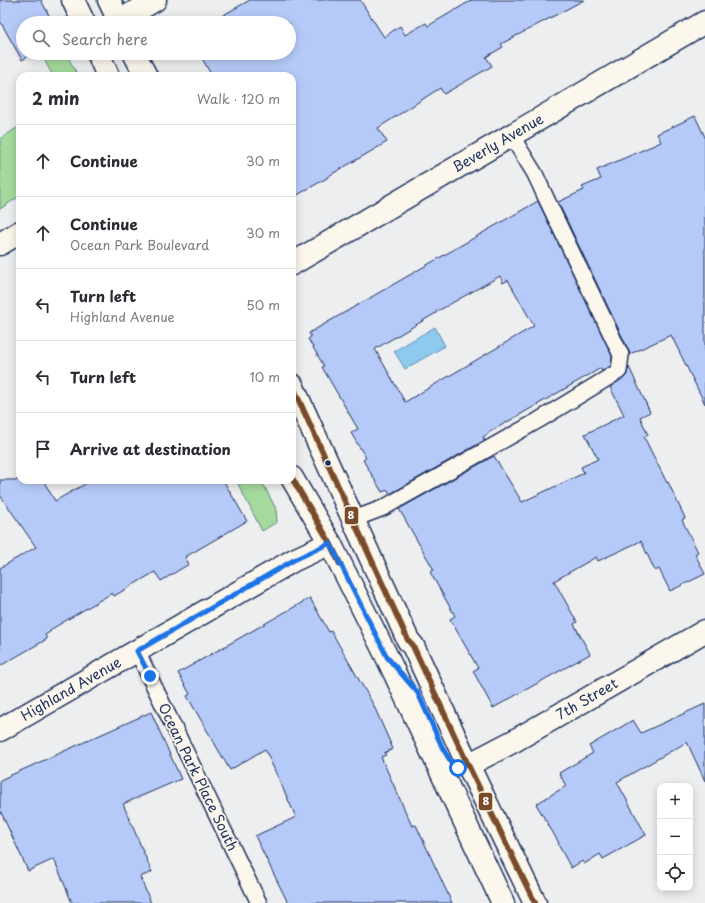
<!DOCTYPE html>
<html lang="en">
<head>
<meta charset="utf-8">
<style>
	body { margin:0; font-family:"Playpen Sans",sans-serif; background:#f2f2f3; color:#2b2b33 }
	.controls { position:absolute; right:12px; bottom:12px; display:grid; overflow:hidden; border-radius:8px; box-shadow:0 2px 10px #0003 }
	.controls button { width:36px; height:36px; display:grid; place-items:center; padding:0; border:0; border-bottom:1px solid #e1e1e2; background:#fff; color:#2b2b33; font:20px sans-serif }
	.stop { position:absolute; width:12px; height:12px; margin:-9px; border:3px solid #1a73e8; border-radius:50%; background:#fff }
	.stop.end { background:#1a73e8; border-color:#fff; box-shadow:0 1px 4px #0008 }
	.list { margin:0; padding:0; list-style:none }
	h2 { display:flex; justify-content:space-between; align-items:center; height:52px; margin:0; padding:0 16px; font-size:17px }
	h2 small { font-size:13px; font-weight:400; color:#7c7c81 }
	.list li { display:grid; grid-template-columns:26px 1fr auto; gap:12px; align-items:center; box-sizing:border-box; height:72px; padding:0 16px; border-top:1px solid #e1e1e2 }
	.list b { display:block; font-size:15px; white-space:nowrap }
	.list p { margin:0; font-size:13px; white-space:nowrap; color:#7c7c81 }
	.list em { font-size:13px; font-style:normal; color:#7c7c81 }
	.icon { flex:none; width:22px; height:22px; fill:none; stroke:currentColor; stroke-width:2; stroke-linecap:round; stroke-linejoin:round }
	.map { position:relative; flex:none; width:705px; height:903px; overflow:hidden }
	.search { position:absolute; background:#fff; box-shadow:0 2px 10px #0003; left:16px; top:16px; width:280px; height:44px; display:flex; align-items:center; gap:10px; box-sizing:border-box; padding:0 14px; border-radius:22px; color:#7c7c81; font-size:15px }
	.panel { position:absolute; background:#fff; box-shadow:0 2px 10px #0003; left:16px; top:72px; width:280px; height:412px; border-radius:12px }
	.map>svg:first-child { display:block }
	.green { fill:#a5da9d; stroke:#60847e }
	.water { fill:#8ecaee; stroke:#608cb4 }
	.building { fill:#b6caf9; stroke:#1b2f5e; fill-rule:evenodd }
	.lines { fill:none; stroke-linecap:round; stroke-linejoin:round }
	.lane-casing { stroke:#1b2f5e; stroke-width:18 }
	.street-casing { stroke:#1b2f5e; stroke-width:25 }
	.secondary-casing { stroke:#1b2f5e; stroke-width:25 }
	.lane { stroke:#fbf7ec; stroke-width:15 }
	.street { stroke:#fbf7ec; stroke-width:22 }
	.secondary { stroke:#fbf7ec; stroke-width:22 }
	.bus-1-casing { stroke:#fbf7ec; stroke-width:9 }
	.bus-1 { stroke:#7a4b2a; stroke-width:6 }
	.route { stroke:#1a73e8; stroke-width:5 }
	.bus-dot { fill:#1b2f5e; stroke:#fbf7ec; stroke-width:1.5 }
	.labels { text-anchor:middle; stroke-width:3.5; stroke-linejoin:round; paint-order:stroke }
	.street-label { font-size:14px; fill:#1b2f5e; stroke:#fbf7ec }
	.line-badge { stroke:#fbf7ec; stroke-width:1.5 }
	.badge-label { font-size:11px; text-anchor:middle; font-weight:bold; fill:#fff }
</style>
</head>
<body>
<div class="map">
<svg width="705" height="903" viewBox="0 0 705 903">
	<rect width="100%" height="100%" fill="#edeeef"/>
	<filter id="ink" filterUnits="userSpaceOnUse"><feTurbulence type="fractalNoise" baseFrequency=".025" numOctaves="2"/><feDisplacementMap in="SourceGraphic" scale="8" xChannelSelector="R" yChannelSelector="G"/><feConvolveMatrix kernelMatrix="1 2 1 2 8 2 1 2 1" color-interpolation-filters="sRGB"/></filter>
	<g filter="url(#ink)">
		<g class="green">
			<polygon points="43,53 66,53 78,76 53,76 41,54"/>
			<polygon points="20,126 20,196 0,209 0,139"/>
			<polygon points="236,480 261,480 276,509 277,522 262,531"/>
		</g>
		<polygon class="water" points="435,327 445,346 405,369 394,351"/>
		<g class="building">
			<polygon points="0,0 41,0 53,23 23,23 23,53 34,53 22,60 0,21"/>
			<polygon points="250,0 360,0 384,37 400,26 405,35 426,23 428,26 472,0 584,0 501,44 503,47 486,57 492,66 444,94 440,88 378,128 387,142 327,177 327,178 292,198 292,76 212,76 199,53 289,53 289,23 209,23"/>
			<polygon points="695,116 705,137 705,404 671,335 630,354 629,351 558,202 584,190 582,187 601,179 597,170 661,142 657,134"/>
			<path d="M538 201 612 356 611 366 602 371 601 368 488 433V434L483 437 485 440 390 494 388 490 382 492 363 460 366 458 351 433 358 429 322 367 324 366 308 339 311 337 309 333ZM500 276 503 283 508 280 534 326 405 402 375 349 436 313V312Z"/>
			<polygon points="629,367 650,412 640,417 648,435 644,437 667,483 668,482 685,518 682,520 698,552 695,554 705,574 670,591 659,569 655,571 641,541 598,561 596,557 554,581 577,622 574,624 590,654 493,708 473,671 478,668 450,619 455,616 430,572 434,570 399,509 494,456 522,502 584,473 581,467 598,459 585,434 624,415 610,387 626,376"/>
			<polygon points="0,480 43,480 55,501 92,480 223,480 247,521 185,557 189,564 161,581 155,572 114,596 112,593 50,630 51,631 45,635 47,639 0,666 0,568 36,547 0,495"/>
			<polygon points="310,598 329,632 331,631 373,704 393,749 384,753 386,755 381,757 412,826 416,825 452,903 288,903 255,836 296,817 265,749 230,770 187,696 190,694 178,673"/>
			<polygon points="705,704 705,781 687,742 617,782 646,835 603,859 600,854 584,864 582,861 571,868 558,844 559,843 536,804 566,786 559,773 593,753 589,746 633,720 641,733"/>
			<polygon points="151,712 181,779 123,804 152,872 140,877 151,903 72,903 54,859 28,871 0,810 0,780"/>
		</g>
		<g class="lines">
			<g class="lane-casing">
				<g id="lane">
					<polyline points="354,519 383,508 539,420 619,371 621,355 547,200 535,174 511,135"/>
					<polyline points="137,651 259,903"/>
				</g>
			</g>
			<g class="street-casing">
				<g id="street">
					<polyline points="116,23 155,0"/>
					<polyline points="0,244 20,232"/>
					<polyline points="292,264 705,22"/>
					<polyline points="0,730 294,560 330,543"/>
					<polyline points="468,765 514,741 705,631"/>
				</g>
			</g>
			<g class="secondary-casing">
				<g id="secondary">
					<polyline points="73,0 84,23"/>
					<polyline points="109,0 120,23"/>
					<polyline points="98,53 108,76"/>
					<polyline points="134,53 146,76"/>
					<polyline points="292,385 408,640 413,646 468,765 535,903"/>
					<polyline points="292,478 330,543 387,657 503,903"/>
				</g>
			</g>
			<use href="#lane" class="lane"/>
			<use href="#street" class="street"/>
			<use href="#secondary" class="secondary"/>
			<g class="bus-1-casing">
				<g id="bus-1">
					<polyline points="292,385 408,640 413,646 468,765 535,903"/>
					<polyline points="292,478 330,543 340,564"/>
				</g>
			</g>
			<use href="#bus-1" class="bus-1"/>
		</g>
	</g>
	<g class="lines" filter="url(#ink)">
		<polyline class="route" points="150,676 137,651 294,560 330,543 387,657 418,693 443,749 450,760 458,768"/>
	</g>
	<circle class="bus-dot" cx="328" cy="463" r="3.5"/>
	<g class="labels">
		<g class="street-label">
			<text transform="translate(498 143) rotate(-30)" y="5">Beverly Avenue</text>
			<text transform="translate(71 689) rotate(-30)" y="5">Highland Avenue</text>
			<text transform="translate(587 699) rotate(-30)" y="5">7th Street</text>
			<text transform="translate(198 777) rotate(64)" y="5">Ocean Park Place South</text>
		</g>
	</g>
	<g class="line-badge">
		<rect x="344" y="506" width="15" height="19" rx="4" fill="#7a4b2a"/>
		<rect x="478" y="792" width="15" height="19" rx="4" fill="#7a4b2a"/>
	</g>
	<g class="badge-label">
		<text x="351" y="519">8</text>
		<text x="486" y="805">8</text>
	</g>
</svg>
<div class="controls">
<button>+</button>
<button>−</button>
<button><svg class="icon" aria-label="locate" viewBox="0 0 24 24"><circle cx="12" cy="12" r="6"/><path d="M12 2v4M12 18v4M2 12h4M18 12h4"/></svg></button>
</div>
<div class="stop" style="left:458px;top:768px"></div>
<div class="stop end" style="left:150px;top:676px"></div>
<div class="search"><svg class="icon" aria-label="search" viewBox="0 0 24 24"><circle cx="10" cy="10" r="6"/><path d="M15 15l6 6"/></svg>Search here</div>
<section class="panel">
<h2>2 min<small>Walk · 120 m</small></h2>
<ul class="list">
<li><svg class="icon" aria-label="ahead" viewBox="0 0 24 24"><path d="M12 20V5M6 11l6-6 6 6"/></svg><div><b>Continue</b></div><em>30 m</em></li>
<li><svg class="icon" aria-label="ahead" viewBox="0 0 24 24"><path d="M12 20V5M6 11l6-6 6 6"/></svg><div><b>Continue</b><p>Ocean Park Boulevard</p></div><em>30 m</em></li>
<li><svg class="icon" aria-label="left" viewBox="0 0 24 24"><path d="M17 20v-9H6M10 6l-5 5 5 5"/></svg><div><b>Turn left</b><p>Highland Avenue</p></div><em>50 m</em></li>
<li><svg class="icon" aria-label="left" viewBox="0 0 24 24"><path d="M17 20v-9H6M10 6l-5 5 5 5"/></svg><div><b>Turn left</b></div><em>10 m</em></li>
<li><svg class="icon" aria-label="arrive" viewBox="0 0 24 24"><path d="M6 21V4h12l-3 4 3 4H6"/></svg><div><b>Arrive at destination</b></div></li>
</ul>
</section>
</div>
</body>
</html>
